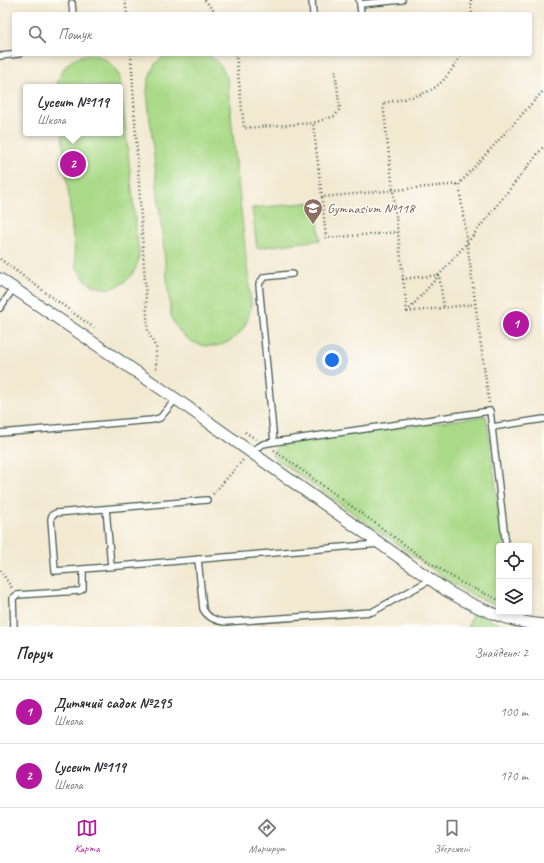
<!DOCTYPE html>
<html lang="uk">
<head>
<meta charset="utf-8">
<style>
	body { margin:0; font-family:Caveat,sans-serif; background:#f7f7f7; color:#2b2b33 }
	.controls { position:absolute; right:12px; bottom:12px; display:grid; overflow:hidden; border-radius:4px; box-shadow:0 2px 6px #0003 }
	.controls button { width:36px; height:36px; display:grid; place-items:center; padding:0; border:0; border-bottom:1px solid #e1e1e2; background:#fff; color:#2b2b33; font:20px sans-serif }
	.you { position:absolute; left:332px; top:360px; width:14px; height:14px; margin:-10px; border:3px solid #fff; border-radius:50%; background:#1a73e8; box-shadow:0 0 0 6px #1a73e833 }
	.badge { display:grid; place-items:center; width:26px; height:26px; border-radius:50%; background:#b5179e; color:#fff; font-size:13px; font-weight:700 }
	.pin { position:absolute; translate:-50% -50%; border:2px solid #fff; box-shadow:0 1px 4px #0006 }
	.popup { position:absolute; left:23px; top:84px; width:100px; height:52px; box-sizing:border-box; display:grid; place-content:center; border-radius:4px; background:#fff; filter:drop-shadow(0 1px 3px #0005); font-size:13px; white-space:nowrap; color:#7c7c81 }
	.popup b { font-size:15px; color:#2b2b33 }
	.popup::after { content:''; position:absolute; left:50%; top:100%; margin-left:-8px; border:8px solid transparent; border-top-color:#fff }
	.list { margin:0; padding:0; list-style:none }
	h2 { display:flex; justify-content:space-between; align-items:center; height:52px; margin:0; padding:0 16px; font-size:17px }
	h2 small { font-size:13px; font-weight:400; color:#7c7c81 }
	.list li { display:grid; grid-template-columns:26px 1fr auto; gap:12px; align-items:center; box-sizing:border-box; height:64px; padding:0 16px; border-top:1px solid #e1e1e2 }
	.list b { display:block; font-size:15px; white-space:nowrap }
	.list p { margin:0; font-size:13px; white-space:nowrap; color:#7c7c81 }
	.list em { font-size:13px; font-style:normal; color:#7c7c81 }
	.icon { flex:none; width:22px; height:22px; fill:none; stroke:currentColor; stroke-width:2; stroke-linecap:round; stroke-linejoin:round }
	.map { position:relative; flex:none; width:544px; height:627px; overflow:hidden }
	.search { position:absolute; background:#fff; box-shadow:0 2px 6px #0003; left:12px; right:12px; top:12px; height:44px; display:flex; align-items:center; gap:10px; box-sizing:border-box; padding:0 14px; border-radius:4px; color:#7c7c81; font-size:15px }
	.sheet { height:180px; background:#fff }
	nav { display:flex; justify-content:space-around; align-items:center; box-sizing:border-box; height:56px; border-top:1px solid #e1e1e2; background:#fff; font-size:11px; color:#7c7c81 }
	nav a { display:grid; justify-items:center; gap:2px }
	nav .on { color:#b5179e }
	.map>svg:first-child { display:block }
	.green { fill:#aada88; stroke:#648c5e }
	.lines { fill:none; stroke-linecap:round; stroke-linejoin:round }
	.service-casing { stroke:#3f574c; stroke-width:8 }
	.minor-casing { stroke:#3f574c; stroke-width:13 }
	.path { stroke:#3f574c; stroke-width:2.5; stroke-dasharray:1 3; stroke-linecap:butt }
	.service { stroke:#fff; stroke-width:5.5 }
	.minor { stroke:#fff; stroke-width:11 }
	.labels { text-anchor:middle; stroke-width:3; stroke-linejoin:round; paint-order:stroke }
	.education-label { font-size:14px; fill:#785e54; stroke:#fdfcf7; text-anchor:start }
</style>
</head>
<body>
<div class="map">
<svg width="544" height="627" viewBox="0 0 544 627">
	<rect width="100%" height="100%" fill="#fdfcf7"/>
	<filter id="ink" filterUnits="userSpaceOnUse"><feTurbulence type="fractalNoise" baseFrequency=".025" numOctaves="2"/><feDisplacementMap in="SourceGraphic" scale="8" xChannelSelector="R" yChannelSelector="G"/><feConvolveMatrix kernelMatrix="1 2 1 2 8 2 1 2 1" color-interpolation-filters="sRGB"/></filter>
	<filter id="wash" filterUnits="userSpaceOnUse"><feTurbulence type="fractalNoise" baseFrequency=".012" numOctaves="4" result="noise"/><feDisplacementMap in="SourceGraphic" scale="16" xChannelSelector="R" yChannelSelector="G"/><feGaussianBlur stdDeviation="0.9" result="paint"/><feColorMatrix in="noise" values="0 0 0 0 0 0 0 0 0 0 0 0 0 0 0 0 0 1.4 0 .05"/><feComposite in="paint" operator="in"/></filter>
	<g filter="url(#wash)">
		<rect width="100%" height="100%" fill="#f3e9d1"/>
		<g class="green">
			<path d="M167 54C196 54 214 46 227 78L251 304C247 353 190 362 171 317L147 91C148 75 153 62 167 54Z"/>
			<path d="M84 55C102 54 113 62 120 78L139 255C135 293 90 301 76 265L62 133H120V87H57C59 70 68 60 84 55Z"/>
			<polygon points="316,202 320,240 257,248 252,208"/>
			<polygon points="486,416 504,546 499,546 499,606 471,595 452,583 272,456 276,447 281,443"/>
			<polygon points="473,613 507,627 468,627"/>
		</g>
	</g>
	<g filter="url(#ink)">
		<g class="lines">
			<g class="service-casing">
				<g id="service">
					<polyline points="312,0 313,14"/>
					<polyline points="359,0 360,4 402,0"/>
					<polyline points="72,3 73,14"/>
					<polyline points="360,4 361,14"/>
					<polyline points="0,56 19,54"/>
					<polyline points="0,308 13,289"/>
					<polyline points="492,427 544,419"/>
					<polyline points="0,433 152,420 160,418 176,399"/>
					<polyline points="274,442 259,284 264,277 292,274"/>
					<polyline points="250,452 263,444 274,442 490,411 506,546"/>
					<polyline points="106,509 111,566"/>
					<path d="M198 559 203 609C208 618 215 621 225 622L372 612 430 580"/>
					<polyline points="83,569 55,571 51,519 52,515 56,513 207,500"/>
					<polyline points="14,627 13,598 17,595 79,591 83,589 83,569 379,544"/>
				</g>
			</g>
			<g class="minor-casing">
				<path id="minor" d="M0 279 176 399 447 591C478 609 508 622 544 625"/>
			</g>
			<g class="path">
				<polyline points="125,0 127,14"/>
				<polyline points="205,0 216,14"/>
				<polyline points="471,0 472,14"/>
				<polyline points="131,54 148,332 156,348 156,371"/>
				<polyline points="236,54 244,128 313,123"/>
				<polyline points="322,197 313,123 335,116 340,109 335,70"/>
				<polyline points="398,232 326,238 322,197 459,184"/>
				<polyline points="0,259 94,328"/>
				<polyline points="402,279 439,275 444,308"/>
				<path d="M407 312 383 103C399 100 424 96 437 86 447 78 455 65 462 54"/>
				<polyline points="407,312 467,243 544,146"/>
				<polyline points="407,312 475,304"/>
				<polyline points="489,403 459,184 544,90"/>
				<polyline points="245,432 256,439"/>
				<polyline points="274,450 423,558 460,582 499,600"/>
				<polyline points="213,494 243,460"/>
				<polyline points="0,570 12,588"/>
			</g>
			<use href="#service" class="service"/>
			<use href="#minor" class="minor"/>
		</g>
	</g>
	<defs>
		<g id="school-pin" transform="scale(1)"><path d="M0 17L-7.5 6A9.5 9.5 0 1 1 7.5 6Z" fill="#8d6e63" stroke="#fdfcf7"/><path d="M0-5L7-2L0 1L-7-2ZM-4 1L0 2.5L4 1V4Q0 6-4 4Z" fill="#fff"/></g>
	</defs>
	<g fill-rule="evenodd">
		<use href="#school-pin" x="313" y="208"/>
	</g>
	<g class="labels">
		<g class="education-label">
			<text x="327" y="213">Gymnasium №118</text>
		</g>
	</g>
</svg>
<div class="controls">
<button><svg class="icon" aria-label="locate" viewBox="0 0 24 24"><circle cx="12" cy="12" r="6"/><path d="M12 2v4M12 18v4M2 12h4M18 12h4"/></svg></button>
<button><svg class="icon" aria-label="layers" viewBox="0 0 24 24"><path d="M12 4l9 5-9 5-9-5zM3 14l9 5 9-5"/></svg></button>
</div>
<div class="you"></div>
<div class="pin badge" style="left:516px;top:324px">1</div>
<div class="pin badge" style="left:73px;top:164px">2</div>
<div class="popup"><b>Lyceum №119</b>Школа</div>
<div class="search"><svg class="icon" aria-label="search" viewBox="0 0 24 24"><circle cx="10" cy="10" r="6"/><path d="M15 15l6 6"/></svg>Пошук</div>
</div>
<section class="sheet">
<h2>Поруч<small>Знайдено: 2</small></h2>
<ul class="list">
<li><span class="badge">1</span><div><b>Дитячий садок №295</b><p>Школа</p></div><em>100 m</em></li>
<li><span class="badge">2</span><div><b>Lyceum №119</b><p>Школа</p></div><em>170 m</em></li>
</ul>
</section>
<nav>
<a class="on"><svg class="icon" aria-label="map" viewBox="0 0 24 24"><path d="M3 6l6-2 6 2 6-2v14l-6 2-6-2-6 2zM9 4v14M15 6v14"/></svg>Карта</a>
<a><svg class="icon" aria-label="directions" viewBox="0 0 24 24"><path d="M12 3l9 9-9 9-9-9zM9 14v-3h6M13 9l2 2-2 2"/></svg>Маршрут</a>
<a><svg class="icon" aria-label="saved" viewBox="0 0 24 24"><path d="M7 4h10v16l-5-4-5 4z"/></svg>Збережені</a>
</nav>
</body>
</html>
